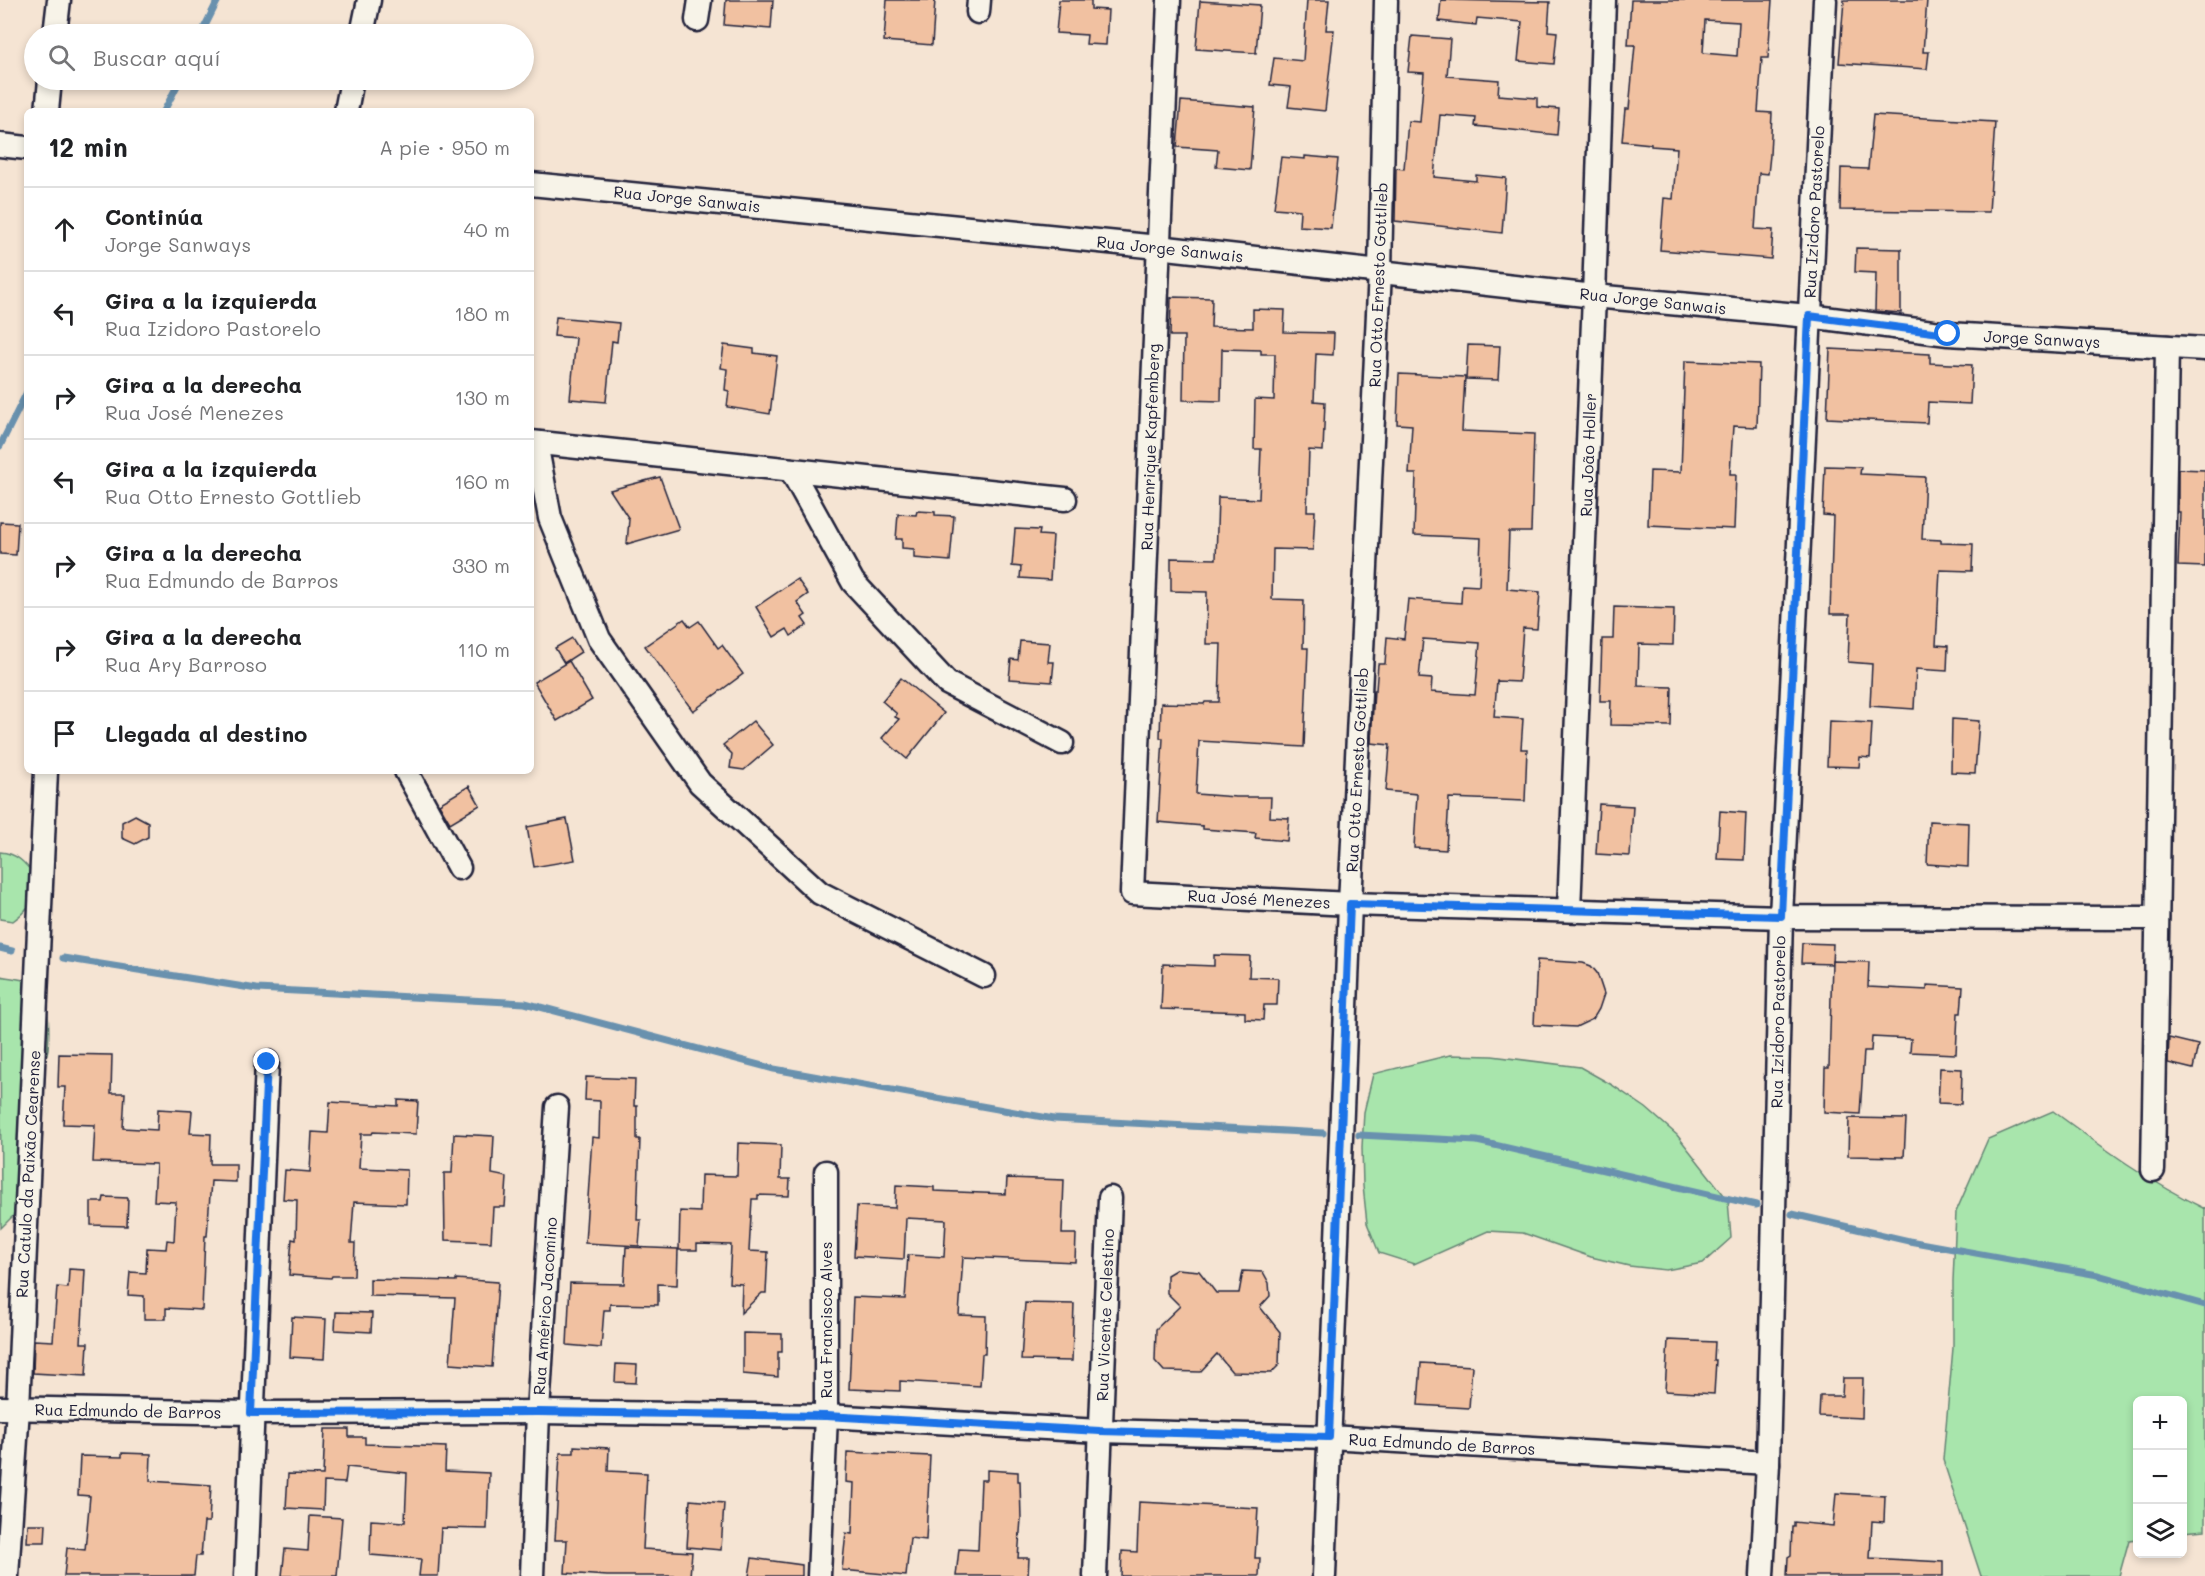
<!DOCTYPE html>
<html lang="es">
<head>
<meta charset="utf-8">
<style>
	body { margin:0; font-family:Mali,sans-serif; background:#f2f2f2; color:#202124 }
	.controls { position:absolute; right:18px; bottom:18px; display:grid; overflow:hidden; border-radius:9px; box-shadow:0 3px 9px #0003 }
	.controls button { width:54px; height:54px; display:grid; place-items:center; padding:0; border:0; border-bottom:2px solid #e0e0e0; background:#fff; color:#202124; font:30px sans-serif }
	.stop { position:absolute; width:18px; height:18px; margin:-14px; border:4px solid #1a73e8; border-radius:50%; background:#fff }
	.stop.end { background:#1a73e8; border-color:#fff; box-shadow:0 2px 6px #0008 }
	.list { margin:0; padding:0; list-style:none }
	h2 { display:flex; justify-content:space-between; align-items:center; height:78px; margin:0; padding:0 24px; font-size:26px }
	h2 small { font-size:20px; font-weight:400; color:#757577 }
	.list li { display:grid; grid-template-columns:39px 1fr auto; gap:18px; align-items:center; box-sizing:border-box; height:84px; padding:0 24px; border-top:2px solid #e0e0e0 }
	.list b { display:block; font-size:22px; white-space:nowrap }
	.list p { margin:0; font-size:20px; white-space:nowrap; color:#757577 }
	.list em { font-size:20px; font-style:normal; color:#757577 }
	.icon { flex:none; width:33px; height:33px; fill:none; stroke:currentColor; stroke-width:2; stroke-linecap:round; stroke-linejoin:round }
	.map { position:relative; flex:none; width:2205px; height:1576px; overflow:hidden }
	.search { position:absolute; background:#fff; box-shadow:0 3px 9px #0003; left:24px; top:24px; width:510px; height:66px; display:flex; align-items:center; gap:15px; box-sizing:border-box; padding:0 21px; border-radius:33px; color:#757577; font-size:22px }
	.panel { position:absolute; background:#fff; box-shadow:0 3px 9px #0003; left:24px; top:108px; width:510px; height:666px; border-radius:9px }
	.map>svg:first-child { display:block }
	.green { fill:#a8e5ac; stroke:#658474; stroke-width:1.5 }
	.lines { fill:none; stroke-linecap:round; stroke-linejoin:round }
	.stream { stroke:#6991ae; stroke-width:7 }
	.building { fill:#f1c1a1; stroke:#22223b; stroke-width:1.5; fill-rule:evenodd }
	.street-casing { stroke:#22223b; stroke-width:27 }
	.street { stroke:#f7f3e8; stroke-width:22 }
	.route { stroke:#1a73e8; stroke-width:8 }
	.labels { text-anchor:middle; stroke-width:4.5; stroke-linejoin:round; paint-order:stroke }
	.street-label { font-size:16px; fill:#22223b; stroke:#f7f3e8 }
</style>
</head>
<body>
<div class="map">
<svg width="2205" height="1576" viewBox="0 0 2205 1576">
	<rect width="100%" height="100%" fill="#f5e4d3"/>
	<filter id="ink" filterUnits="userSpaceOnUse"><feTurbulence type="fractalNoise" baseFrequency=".0167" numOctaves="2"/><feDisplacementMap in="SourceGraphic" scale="12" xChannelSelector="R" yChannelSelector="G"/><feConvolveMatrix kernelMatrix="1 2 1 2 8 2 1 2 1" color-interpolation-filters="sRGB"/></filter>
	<g filter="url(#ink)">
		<g class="green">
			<path d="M0 852C17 853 25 863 35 876 34 899 32 907 13 921L0 919Z"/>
			<path d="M0 976C8 978 22 978 29 982 50 994 50 1028 48 1049L13 1216 1 1228Z"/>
			<polygon points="1450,1055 1492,1056 1580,1067 1612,1085 1646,1108 1677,1135 1728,1200 1731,1238 1703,1263 1666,1270 1629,1266 1591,1257 1523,1233 1488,1231 1414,1264 1379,1253 1367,1223 1363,1186 1362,1147 1364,1112 1373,1074"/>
			<path d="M2053 1111C2102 1147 2151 1183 2205 1209V1530L2183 1532 2182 1400H2138L2137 1539 2129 1540 2119 1576H1981L1943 1460 1953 1348V1281L1956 1212 1988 1139Z"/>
		</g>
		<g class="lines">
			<g class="stream">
				<polyline points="201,34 218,0"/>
				<polyline points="164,111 180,80"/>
				<polyline points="0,446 27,392"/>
				<polyline points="0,948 12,951"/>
				<polyline points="63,958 257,989 525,1003 774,1069 1054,1119 1323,1133"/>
				<polyline points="1359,1135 1477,1141 1756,1205"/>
				<polyline points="1792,1214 1909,1241 2098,1275 2205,1305"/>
			</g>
		</g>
		<g class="building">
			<polygon points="726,0 773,0 771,29 724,25"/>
			<polygon points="887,0 935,0 932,45 884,41"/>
			<polygon points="1059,0 1091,0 1091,9 1108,10 1106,45 1086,44 1087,35 1056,33"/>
			<polygon points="1307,0 1329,0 1326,30 1334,30 1325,111 1288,107 1291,87 1270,85 1274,58 1303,61"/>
			<polygon points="1441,0 1550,2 1548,31 1557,32 1554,64 1518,61 1522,22 1477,18 1476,25 1439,21"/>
			<path d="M1631 0H1772L1768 58H1762L1758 112 1772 113 1770 155 1768 174 1759 173 1755 229 1773 230 1771 259 1660 250 1664 198 1673 199 1677 148 1651 146V144L1622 141 1625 109H1629L1635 45H1628ZM1705 20 1739 22 1737 56 1703 53Z"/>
			<polygon points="1844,0 1927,0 1923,52 1929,52 1927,69 1839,63"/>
			<polygon points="1200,1 1260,5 1256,53 1196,49"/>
			<polygon points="1412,36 1450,39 1447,76 1499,80 1498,95 1537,98 1537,107 1559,109 1557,135 1475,126 1476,118 1440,115 1434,177 1476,181 1476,175 1506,178 1502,233 1395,221 1396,168 1404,169 1408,121 1420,122 1424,73 1408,72"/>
			<polygon points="1181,101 1255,107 1250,170 1216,167 1218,150 1177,147"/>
			<polygon points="1873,115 1995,122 1989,212 1840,210 1841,168 1868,169"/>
			<polygon points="1305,156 1338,159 1331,228 1299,226 1300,210 1274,208 1281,157 1305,159"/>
			<polygon points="1856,248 1901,249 1901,313 1875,311 1876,273 1855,272"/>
			<polygon points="1171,297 1212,298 1211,327 1253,328 1253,309 1285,310 1284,332 1334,333 1333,355 1316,354 1314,401 1325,402 1323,451 1309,450 1307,511 1315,511 1313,550 1273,549 1272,599 1304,600 1303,648 1308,648 1304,747 1199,741 1196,794 1236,797 1271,797 1270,817 1289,818 1287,841 1255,838 1256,833 1203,829 1203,826 1158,822 1163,738 1160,738 1161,703 1204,704 1205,702 1219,702 1221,644 1206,644 1207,592 1171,591 1171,558 1216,559 1218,497 1259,499 1261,449 1254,449 1255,399 1274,400 1275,354 1261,354 1261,350 1222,349 1221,401 1183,400 1184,336 1170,336"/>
			<polygon points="556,317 619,323 617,342 612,341 606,402 570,399 576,338 554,336"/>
			<polygon points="724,345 754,349 754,353 777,356 770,414 727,407 729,391 725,390 727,369 721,368"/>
			<polygon points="1468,345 1500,346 1498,380 1466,379"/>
			<polygon points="1830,349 1930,354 1930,363 1972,365 1970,404 1928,402 1927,423 1827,418"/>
			<polygon points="1685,361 1759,364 1757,427 1733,426 1730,474 1736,474 1734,529 1648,525 1650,471 1681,472"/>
			<path d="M1399 374 1465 377 1462 431 1534 434 1531 532H1509L1507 589 1540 592 1537 629 1523 628 1519 682 1497 681 1494 717 1523 719 1521 749H1527L1525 801 1449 798 1446 850 1414 848 1417 794 1386 791 1390 745 1371 743 1374 690H1376L1378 664H1385L1387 637 1404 639 1408 599 1461 603 1462 585 1479 586 1481 538 1414 535 1416 474H1409L1412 425 1397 424ZM1423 639 1480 643 1475 695 1431 692 1432 679 1419 678Z"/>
			<polygon points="1825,466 1861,467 1860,474 1925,477 1922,539 1941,540 1941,543 1973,544 1972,571 1940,570 1936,645 1948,646 1947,671 1916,669 1914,709 1870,706 1872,664 1848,662 1850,614 1830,614 1833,516 1823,515"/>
			<polygon points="2178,469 2205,470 2205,567 2178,566 2180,512 2178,512"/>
			<polygon points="660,477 679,529 627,544 629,519 610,490"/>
			<polygon points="917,511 935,512 935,515 954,516 950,561 914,558 914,549 902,548 902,539 896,539 898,514 916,515"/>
			<polygon points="0,522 18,523 16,555 0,554"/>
			<polygon points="1015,529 1040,530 1039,535 1053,536 1050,580 1020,578 1021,567 1012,566"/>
			<polygon points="797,579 808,594 797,602 806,615 802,618 807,625 791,636 787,629 774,637 756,607"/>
			<polygon points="1614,607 1674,609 1673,645 1639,644 1638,686 1672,687 1671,726 1610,725 1611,701 1600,701 1602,639 1613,639"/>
			<polygon points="684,619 690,627 699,621 718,648 722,645 743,674 693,711 645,646"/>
			<polygon points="572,638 581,652 564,663 555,648"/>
			<polygon points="1020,641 1050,643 1048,662 1054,662 1052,682 1009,679 1011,659 1018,660"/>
			<polygon points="569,661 592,700 557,721 534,682"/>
			<polygon points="901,678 944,713 907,759 882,738 899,719 895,717 897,714 882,701"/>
			<polygon points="1952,719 1979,721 1975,773 1951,772"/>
			<polygon points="753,721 773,745 744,770 730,768 732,754 723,745"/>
			<polygon points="1829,721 1872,723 1870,758 1860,757 1859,767 1827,766"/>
			<polygon points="469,786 480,805 450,823 439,804"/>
			<polygon points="1599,804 1633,806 1630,856 1596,854"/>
			<polygon points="1720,811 1746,813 1744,860 1717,859"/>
			<polygon points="135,815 148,822 148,837 135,844 122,838 122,822"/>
			<polygon points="567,819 575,860 534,867 527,827"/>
			<polygon points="1929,821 1969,823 1968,867 1927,864"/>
			<polygon points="1802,943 1833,944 1832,964 1801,963"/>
			<polygon points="1214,955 1250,956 1249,977 1278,978 1277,1005 1264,1005 1263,1020 1245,1019 1245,1012 1161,1009 1163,964 1214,966"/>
			<polygon points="1537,960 1583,963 1591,966 1597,973 1604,994 1599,1009 1593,1019 1576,1027 1534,1025"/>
			<polygon points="1832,961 1869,962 1868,987 1927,990 1927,985 1963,987 1961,1013 1958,1013 1956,1054 1910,1052 1911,1039 1872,1037 1871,1051 1864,1051 1860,1114 1824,1112 1825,1068 1829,1068"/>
			<polygon points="2169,1038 2198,1045 2193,1069 2168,1063"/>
			<polygon points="59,1054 112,1055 111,1093 125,1093 123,1128 157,1130 158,1109 192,1111 190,1133 211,1134 210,1164 236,1164 236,1182 211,1181 207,1236 205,1236 202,1310 166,1308 166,1319 144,1319 144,1296 128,1295 130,1272 146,1273 147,1248 166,1249 167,1240 174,1241 176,1202 154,1201 156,1164 93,1162 95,1125 63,1124 65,1087 58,1087"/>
			<polygon points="1940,1068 1962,1069 1961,1104 1938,1103"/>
			<polygon points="586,1077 635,1079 634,1106 637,1106 637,1139 640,1139 637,1220 641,1220 639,1246 585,1243 592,1137 599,1138 600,1101 585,1100"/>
			<polygon points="398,1100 418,1101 416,1134 373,1132 372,1134 361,1134 359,1168 407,1170 406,1204 354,1202 351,1243 355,1243 354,1276 332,1276 331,1278 289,1275 292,1239 296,1240 297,1200 283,1199 285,1170 310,1172 312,1132 328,1133 330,1102 398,1106"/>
			<polygon points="1849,1118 1906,1119 1904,1157 1848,1156"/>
			<polygon points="454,1134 494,1136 492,1174 507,1177 505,1207 493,1207 491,1242 445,1240 444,1173 452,1173"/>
			<polygon points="738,1143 781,1145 780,1179 790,1179 789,1196 758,1195 758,1199 752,1199 749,1251 768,1252 766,1293 762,1293 741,1313 742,1284 729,1283 731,1245 697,1244 697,1250 679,1250 680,1211 700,1212 701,1175 737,1176"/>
			<polygon points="1007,1178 1064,1180 1062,1234 1076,1234 1075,1262 963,1257 959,1315 986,1316 985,1354 982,1354 980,1386 900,1381 900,1391 849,1389 853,1297 905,1299 908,1255 944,1257 946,1220 906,1218 904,1259 854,1256 857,1206 895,1208 896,1185 934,1187 934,1191 1006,1194"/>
			<polygon points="104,1197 128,1198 127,1226 91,1225 91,1202 103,1202"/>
			<polygon points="626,1247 678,1249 677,1285 658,1284 658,1305 610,1304 610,1310 604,1310 601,1348 567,1345 570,1283 624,1284"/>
			<polygon points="69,1269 85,1270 81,1343 88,1343 86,1376 33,1373 34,1340 53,1341 57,1287 68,1288"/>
			<polygon points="1177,1269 1199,1271 1216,1293 1239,1293 1243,1271 1263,1272 1269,1283 1270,1296 1260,1307 1280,1332 1279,1365 1271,1373 1232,1372 1217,1354 1200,1372 1164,1371 1155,1361 1156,1329 1180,1306 1167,1293 1167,1275"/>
			<polygon points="370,1279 456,1281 456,1279 498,1282 492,1367 450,1364 455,1298 370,1296"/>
			<polygon points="1025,1303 1074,1304 1072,1361 1021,1360"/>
			<polygon points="336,1312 372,1313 371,1332 335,1330"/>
			<polygon points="292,1317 326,1319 324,1359 290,1357"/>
			<polygon points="743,1333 782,1334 782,1352 778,1352 778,1377 743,1374"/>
			<polygon points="1668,1340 1715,1342 1714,1360 1716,1360 1714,1394 1665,1391"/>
			<polygon points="1421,1363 1472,1366 1469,1408 1418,1405"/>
			<polygon points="616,1364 637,1365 636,1383 615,1382"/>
			<polygon points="1843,1378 1863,1378 1862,1418 1819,1416 1820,1396 1842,1396"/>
			<polygon points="325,1429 349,1429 349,1437 365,1437 365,1444 446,1447 445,1471 489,1473 487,1529 441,1528 438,1576 419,1576 421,1559 370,1555 371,1520 405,1522 407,1473 347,1467 345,1483 324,1482 323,1510 286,1508 288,1474 323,1475"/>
			<polygon points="574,1446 609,1448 608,1471 647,1473 643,1549 692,1552 690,1576 607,1576 565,1573 567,1540 555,1540 560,1453 574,1453"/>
			<polygon points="847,1452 930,1456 926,1540 910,1538 906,1576 842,1570 846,1533 852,1534 854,1483 846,1482"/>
			<polygon points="122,1453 151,1454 150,1481 211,1485 209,1522 204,1522 201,1556 196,1556 194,1576 64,1576 67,1548 85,1550 90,1496 78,1495 80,1456 122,1457"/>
			<polygon points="987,1470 1018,1472 1018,1481 1020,1481 1021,1519 1018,1558 1029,1558 1028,1576 956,1576 959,1549 978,1550 981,1480 987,1480"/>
			<polygon points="1836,1493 1885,1496 1884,1522 1872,1521 1870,1558 1943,1562 1943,1576 1787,1576 1788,1557 1791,1555 1792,1526 1794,1526 1794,1522 1833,1526"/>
			<polygon points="690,1500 724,1503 721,1550 687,1547"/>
			<polygon points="1139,1502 1258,1508 1255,1558 1260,1558 1259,1576 1121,1576 1122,1551 1137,1552"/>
			<polygon points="310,1516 342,1518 337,1576 282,1576 285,1549 308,1551"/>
			<polygon points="28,1524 46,1524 45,1542 27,1542"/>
			<polygon points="752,1558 802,1565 802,1576 749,1576"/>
		</g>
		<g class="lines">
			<g class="street-casing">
				<g id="street">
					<polyline points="1169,0 1132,893 1350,904 1781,917 2157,918"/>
					<polyline points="978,12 979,0"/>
					<polyline points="697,20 700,0"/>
					<polyline points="55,34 59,0"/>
					<polyline points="362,34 369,0"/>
					<polyline points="47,111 50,80"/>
					<polyline points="346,111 352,80"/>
					<polyline points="0,145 27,148"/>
					<polyline points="531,184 1158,247 1594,296 1809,316 1948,334 2205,349"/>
					<polyline points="531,442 1065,499"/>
					<polyline points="536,443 550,518 599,639 700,783 820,893 984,976"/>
					<polyline points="791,470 853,582 947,683 1062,743"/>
					<polyline points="406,771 459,868"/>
					<polyline points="1569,910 1594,296 1604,0"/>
					<polyline points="2153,1170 2167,347"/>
					<polyline points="0,1408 251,1413 538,1412 826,1416 1100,1431 1329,1437 1768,1463"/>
					<polyline points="7,1576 18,1408 46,771"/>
					<polyline points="246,1576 267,1062"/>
					<polyline points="532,1576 538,1412 557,1107"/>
					<polyline points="819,1576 826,1416 826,1172"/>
					<polyline points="1095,1576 1110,1198"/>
					<polyline points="1324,1576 1350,904 1380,271 1386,0"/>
					<polyline points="1762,1576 1768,1463 1781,917 1825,0"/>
				</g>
			</g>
			<use href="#street" class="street"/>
		</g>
	</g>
	<g class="lines" filter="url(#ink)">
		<polyline class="route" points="267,1062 251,1413 538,1412 826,1416 1100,1431 1329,1437 1350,904 1781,916 1809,316 1948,334"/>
	</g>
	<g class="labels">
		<g class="street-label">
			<text transform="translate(687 199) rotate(6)" y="6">Rua Jorge Sanwais</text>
			<text transform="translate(1814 212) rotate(-87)" y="6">Rua Izidoro Pastorelo</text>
			<text transform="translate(1170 249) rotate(6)" y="6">Rua Jorge Sanwais</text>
			<text transform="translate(1378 285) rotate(-88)" y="6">Rua Otto Ernesto Gottlieb</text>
			<text transform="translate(1653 301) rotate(6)" y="6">Rua Jorge Sanwais</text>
			<text transform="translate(2042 339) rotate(3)" y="6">Jorge Sanways</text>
			<text transform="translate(1150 447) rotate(-88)" y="6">Rua Henrique Kapfemberg</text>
			<text transform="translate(1588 455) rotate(-88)" y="6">Rua João Holler</text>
			<text transform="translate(1357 770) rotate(-87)" y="6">Rua Otto Ernesto Gottlieb</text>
			<text transform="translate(1259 899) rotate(3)" y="6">Rua José Menezes</text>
			<text transform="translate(1778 1022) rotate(-89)" y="6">Rua Izidoro Pastorelo</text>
			<text transform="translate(28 1174) rotate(-87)" y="6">Rua Catulo da Paixão Cearense</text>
			<text transform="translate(545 1306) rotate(-86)" y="6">Rua Américo Jacomino</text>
			<text transform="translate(1105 1315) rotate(-88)" y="6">Rua Vicente Celestino</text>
			<text transform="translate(826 1320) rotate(-90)" y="6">Rua Francisco Alves</text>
			<text transform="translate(128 1411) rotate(1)" y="6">Rua Edmundo de Barros</text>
			<text transform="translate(1442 1444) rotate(3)" y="6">Rua Edmundo de Barros</text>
		</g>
	</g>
</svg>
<div class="controls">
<button>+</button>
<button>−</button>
<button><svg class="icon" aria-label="layers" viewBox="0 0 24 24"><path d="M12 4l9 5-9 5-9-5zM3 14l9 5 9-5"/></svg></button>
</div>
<div class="stop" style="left:1948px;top:334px"></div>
<div class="stop end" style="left:267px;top:1062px"></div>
<div class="search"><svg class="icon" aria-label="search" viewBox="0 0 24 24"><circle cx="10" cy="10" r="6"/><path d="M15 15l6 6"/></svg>Buscar aquí</div>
<section class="panel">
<h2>12 min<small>A pie · 950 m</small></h2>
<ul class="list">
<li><svg class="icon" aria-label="ahead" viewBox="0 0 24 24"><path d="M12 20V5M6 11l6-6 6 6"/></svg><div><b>Continúa</b><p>Jorge Sanways</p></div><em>40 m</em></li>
<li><svg class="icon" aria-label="left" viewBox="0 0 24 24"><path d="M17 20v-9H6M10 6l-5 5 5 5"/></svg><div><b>Gira a la izquierda</b><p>Rua Izidoro Pastorelo</p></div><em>180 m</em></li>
<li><svg class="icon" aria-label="right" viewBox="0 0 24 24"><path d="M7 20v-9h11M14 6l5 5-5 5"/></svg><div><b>Gira a la derecha</b><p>Rua José Menezes</p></div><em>130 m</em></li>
<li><svg class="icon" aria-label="left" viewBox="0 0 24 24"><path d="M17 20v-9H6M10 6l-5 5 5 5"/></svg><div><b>Gira a la izquierda</b><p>Rua Otto Ernesto Gottlieb</p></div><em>160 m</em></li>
<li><svg class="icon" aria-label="right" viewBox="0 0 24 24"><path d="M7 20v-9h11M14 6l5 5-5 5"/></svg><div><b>Gira a la derecha</b><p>Rua Edmundo de Barros</p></div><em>330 m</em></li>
<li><svg class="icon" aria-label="right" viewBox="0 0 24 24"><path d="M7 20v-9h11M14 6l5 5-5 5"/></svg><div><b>Gira a la derecha</b><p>Rua Ary Barroso</p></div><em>110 m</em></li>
<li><svg class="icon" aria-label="arrive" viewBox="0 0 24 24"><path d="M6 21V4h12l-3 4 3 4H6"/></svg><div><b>Llegada al destino</b></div></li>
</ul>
</section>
</div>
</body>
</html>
